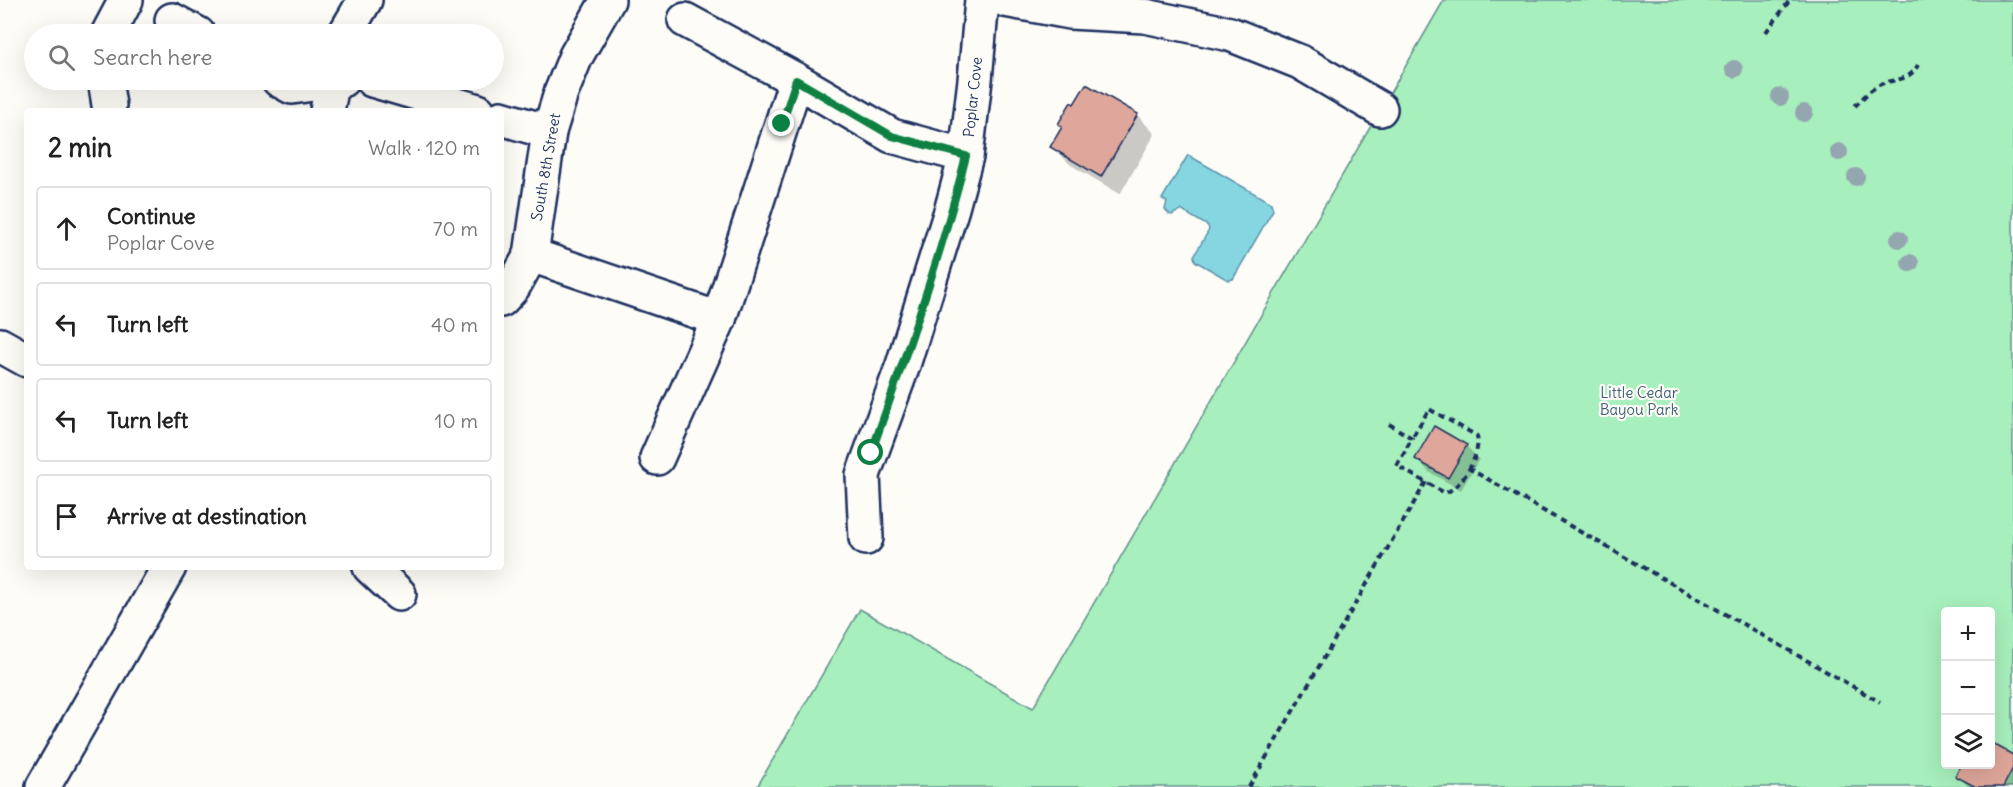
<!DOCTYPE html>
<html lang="en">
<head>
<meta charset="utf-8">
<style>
	body { margin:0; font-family:Delius,sans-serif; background:#f2f2f2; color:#222 }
	.controls { position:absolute; right:18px; bottom:18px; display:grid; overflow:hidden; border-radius:6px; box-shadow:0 6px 24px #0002 }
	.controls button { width:54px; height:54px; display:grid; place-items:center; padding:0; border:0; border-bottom:2px solid #e0e0e0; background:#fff; color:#222; font:30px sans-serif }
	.stop { position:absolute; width:18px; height:18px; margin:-14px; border:4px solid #0b8043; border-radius:50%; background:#fff }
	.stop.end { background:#0b8043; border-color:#fff; box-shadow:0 2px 6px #0008 }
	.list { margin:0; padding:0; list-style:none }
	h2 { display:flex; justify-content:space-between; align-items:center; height:78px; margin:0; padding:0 24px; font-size:26px }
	h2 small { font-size:20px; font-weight:400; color:#767676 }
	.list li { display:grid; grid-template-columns:39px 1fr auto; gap:18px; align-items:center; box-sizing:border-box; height:84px; margin:0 12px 12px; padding:0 12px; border:2px solid #e0e0e0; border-radius:6px }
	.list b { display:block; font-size:22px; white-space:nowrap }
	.list p { margin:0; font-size:20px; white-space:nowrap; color:#767676 }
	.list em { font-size:20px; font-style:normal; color:#767676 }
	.icon { flex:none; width:33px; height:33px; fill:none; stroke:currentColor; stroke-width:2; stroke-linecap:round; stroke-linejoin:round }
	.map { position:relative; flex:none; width:2013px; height:787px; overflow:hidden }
	.search { position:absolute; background:#fff; box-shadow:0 6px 24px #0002; left:24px; top:24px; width:480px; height:66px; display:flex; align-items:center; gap:15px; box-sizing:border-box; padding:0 21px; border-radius:33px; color:#767676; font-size:22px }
	.panel { position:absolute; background:#fff; box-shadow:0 6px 24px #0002; left:24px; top:108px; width:480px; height:462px; border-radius:6px }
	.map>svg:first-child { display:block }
	.green { fill:#a7efbc; stroke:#618f8d; stroke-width:1.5; fill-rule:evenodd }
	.water { fill:#85d6e0; stroke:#5b93ac; stroke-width:1.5 }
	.shadow { fill:#0003 }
	.building { fill:#dfa69b; stroke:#1b2f5e; stroke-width:1.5 }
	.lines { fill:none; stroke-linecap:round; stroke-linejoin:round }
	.minor-casing { stroke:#1b2f5e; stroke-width:38 }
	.path { stroke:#1b2f5e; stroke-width:4; stroke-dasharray:6 4.5; stroke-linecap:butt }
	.minor { stroke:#fdfcf7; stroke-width:33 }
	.tree { fill:#94a6b0 }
	.route { stroke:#0b8043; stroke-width:8 }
	.labels { text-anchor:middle; stroke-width:4.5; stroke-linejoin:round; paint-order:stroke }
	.street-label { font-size:15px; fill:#1b2f5e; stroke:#fdfcf7 }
	.park-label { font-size:15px; fill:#3e5f76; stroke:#fdfcf7 }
</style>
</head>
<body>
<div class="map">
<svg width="2013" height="787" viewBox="0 0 2013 787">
	<rect width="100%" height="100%" fill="#fdfcf7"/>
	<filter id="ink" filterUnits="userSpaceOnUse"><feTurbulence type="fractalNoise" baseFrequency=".0167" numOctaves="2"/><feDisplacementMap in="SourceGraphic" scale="12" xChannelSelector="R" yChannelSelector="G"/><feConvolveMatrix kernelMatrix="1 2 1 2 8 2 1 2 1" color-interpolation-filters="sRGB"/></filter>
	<g filter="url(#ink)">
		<path class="green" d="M1444 0H2013V787H757L860 609 1033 708ZM1946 612H1990V764H1946Z"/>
		<polygon class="water" points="1188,155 1271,203 1273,210 1233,279 1228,280 1195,261 1194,256 1209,230 1208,226 1181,210 1172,215 1169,214 1165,209 1167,202 1162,199"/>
		<g class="shadow">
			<polygon points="1137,115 1155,134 1120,194 1071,165 1052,147 1063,128"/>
			<polygon points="1466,446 1479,459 1461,490 1429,472 1417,459"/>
			<polygon points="2013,756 2013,787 1969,787 1957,775"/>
		</g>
		<g class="building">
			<polygon points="1086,84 1138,114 1101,177 1050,147 1062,127 1058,124 1071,102 1074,104"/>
			<polygon points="1434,426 1467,445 1448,478 1415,459"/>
			<polygon points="1990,742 2013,755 2013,768 2003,787 1976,787 1955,776 1962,764 1990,764"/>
		</g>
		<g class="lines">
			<g class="minor-casing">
				<g id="minor">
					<polyline points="1005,0 1070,12 1145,16 1230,34 1300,62 1380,109"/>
					<polyline points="172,20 198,34"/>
					<polyline points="685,20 796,80 892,136 966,156"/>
					<polyline points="108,34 126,0"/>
					<polyline points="345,34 365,0"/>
					<polyline points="105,80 109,105"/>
					<polyline points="279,80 292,87 342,80"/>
					<polyline points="372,80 478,111"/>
					<polyline points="327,111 333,80"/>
					<polyline points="501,118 549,132"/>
					<polyline points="531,255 719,319"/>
					<polyline points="501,300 513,287 531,255 549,132 561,93 576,56 608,0"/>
					<polyline points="0,345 27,360"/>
					<polyline points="657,458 719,319 796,80"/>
					<polyline points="866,538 863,475 903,365 952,208 966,156 975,80 982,0"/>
					<polyline points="370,567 399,594"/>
					<polyline points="43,787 169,567"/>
				</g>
			</g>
			<g class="path">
				<polyline points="1766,32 1790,0"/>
				<path d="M1855 106C1862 99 1869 91 1877 86 1893 77 1907 84 1918 65"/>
				<path d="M1389 424 1412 438 1397 466 1445 493C1463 486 1481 455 1477 436L1429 409 1412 438"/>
				<polyline points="1468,468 1880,702"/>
				<polyline points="1249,787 1426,482"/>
			</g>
			<use href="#minor" class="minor"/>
		</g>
		<g class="tree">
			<circle cx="1734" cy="69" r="9"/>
			<circle cx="1780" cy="97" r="9"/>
			<circle cx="1804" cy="113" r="9"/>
			<circle cx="1839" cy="152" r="9"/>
			<circle cx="1856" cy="177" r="9"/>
			<circle cx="1899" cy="239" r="9"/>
			<circle cx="1910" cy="263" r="9"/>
		</g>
	</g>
	<g class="lines" filter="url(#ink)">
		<path class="route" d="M782 124 796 80 892 136 966 156C941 256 906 355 871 453"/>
	</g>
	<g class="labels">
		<g class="street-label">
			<text transform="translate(973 97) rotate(-84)" y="5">Poplar Cove</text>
			<text transform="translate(546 167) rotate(-80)" y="5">South 8th Street</text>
		</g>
		<g class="park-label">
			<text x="1639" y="398">Little Cedar<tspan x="1639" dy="17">Bayou Park</tspan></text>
		</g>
	</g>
</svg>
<div class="controls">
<button>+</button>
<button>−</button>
<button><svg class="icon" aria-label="layers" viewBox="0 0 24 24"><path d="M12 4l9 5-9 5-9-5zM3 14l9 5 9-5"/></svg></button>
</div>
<div class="stop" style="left:871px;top:453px"></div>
<div class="stop end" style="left:782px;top:124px"></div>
<div class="search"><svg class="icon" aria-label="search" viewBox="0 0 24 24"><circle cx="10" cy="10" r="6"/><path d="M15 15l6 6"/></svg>Search here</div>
<section class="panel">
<h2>2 min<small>Walk · 120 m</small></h2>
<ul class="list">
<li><svg class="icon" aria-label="ahead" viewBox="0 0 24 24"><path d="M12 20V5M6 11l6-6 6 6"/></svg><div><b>Continue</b><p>Poplar Cove</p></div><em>70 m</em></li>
<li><svg class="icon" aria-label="left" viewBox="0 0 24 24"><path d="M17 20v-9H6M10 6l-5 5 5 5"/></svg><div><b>Turn left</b></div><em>40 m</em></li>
<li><svg class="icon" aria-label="left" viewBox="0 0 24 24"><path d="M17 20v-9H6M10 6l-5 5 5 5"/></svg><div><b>Turn left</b></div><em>10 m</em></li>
<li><svg class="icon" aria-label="arrive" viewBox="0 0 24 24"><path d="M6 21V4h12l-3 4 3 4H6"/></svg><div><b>Arrive at destination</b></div></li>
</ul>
</section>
</div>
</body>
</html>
